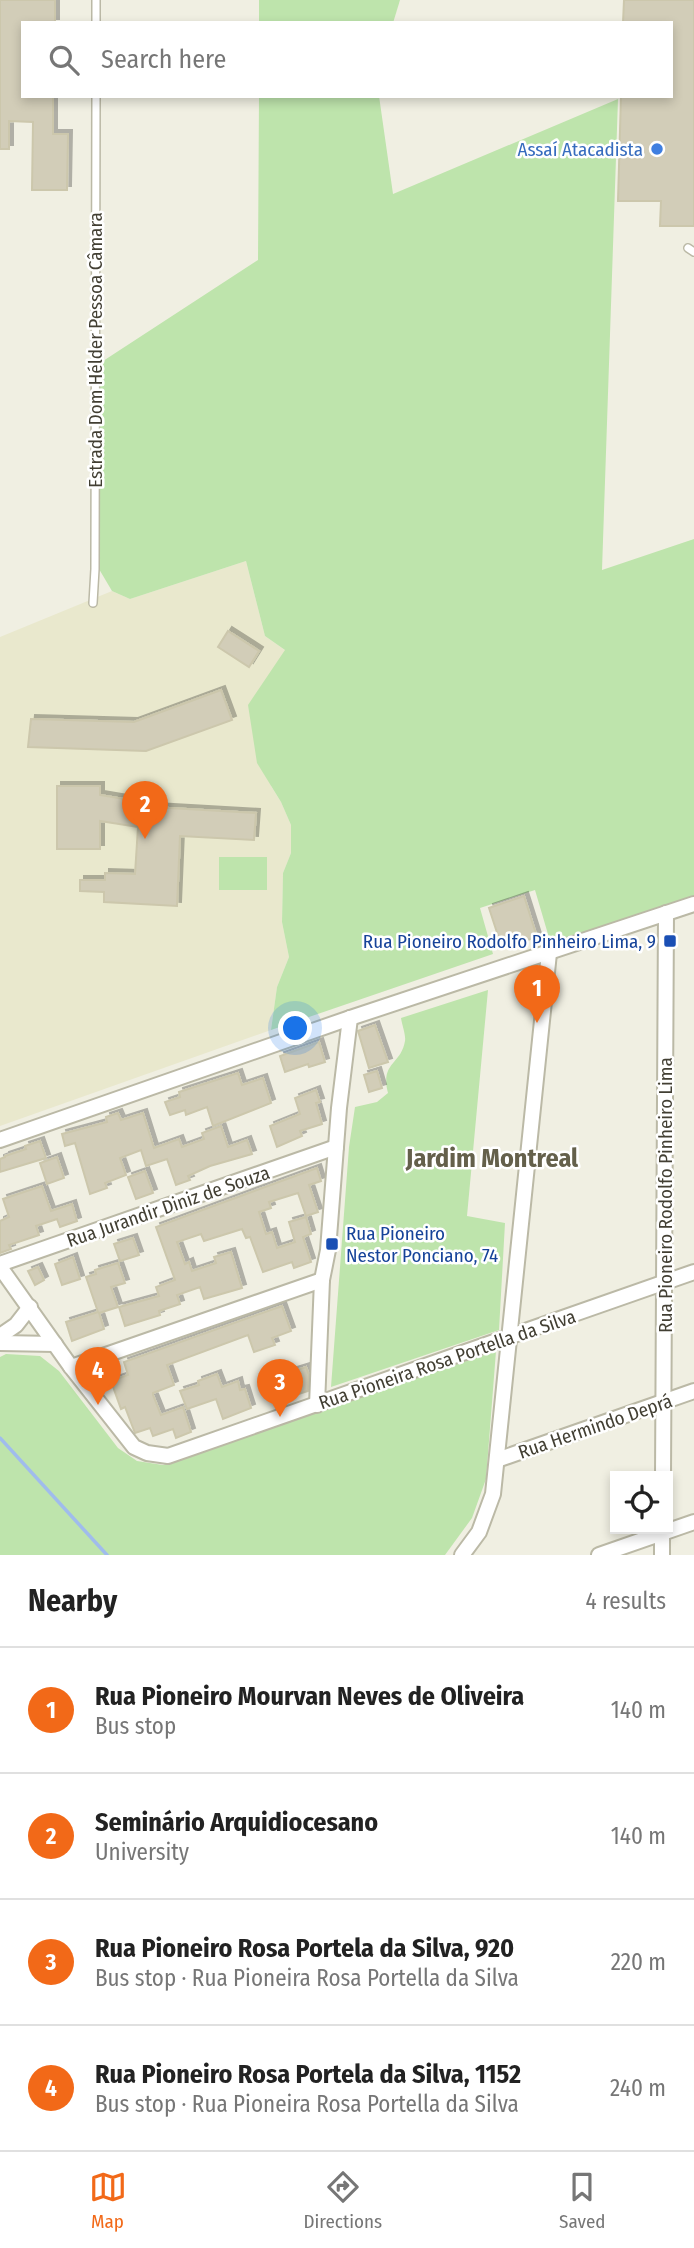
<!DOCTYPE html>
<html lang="en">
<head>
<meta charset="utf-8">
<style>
	body { margin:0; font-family:"Fira Sans Condensed",sans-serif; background:#f2f2f2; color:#222 }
	.controls { position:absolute; right:21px; bottom:21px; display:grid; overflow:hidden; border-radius:0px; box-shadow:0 4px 10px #0003 }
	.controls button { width:63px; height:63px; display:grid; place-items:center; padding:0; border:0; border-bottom:2px solid #e0e0e0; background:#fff; color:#222; font:35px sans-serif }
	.you { position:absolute; left:296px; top:1029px; width:24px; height:24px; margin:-18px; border:5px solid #fff; border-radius:50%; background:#1a73e8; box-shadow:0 0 0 10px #1a73e833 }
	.badge { display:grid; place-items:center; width:46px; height:46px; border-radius:50%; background:#f26918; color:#fff; font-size:23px; font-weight:700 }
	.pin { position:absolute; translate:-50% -58px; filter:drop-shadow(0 2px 4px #0008) }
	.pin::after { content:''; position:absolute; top:37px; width:24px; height:21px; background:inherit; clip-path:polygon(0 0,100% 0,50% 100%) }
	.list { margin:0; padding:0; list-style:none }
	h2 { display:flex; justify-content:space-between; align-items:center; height:91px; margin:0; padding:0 28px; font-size:30px }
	h2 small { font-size:23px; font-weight:400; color:#767676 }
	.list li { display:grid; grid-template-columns:46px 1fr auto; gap:21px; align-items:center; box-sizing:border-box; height:126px; padding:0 28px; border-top:2px solid #e0e0e0 }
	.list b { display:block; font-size:26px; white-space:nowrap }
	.list p { margin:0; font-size:23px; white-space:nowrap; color:#767676 }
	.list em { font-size:23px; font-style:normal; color:#767676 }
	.icon { flex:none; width:38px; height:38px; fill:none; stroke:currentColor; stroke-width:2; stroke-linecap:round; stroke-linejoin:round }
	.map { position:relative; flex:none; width:694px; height:1555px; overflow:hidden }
	.search { position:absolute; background:#fff; box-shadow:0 4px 10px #0003; left:21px; right:21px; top:21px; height:77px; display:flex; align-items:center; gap:18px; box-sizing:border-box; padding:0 24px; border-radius:0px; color:#767676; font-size:26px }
	.sheet { height:595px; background:#fff }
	nav { display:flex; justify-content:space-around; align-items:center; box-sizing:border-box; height:98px; border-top:2px solid #e0e0e0; background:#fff; font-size:19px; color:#767676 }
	nav a { display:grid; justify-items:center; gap:4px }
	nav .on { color:#f26918 }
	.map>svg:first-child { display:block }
	.education { fill:#e9e8cd }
	.green { fill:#bee4ac }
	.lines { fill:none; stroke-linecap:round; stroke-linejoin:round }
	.stream { stroke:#a0bcec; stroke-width:3.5 }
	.building { fill:#d2cdb8; stroke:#ccc7ac; stroke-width:2; filter:url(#shadow) }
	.lane-casing { stroke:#bbb9a6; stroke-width:10 }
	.street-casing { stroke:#bbb9a6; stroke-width:18 }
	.lane { stroke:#fff; stroke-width:7 }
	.street { stroke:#fff; stroke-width:14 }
	.shop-dot { fill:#3f7fe0; stroke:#fff; stroke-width:2.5 }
	.transit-dot { fill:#1a4fb4; stroke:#fff; stroke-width:2.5 }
	.labels { text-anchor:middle; stroke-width:5; stroke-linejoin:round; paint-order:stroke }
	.shop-label { font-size:19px; fill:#366cbe; stroke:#fff; text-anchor:end }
	.street-label { font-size:19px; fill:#423f33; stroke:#fff }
	.transit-label { font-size:19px; fill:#164399; stroke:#fff; text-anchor:end }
	.district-label { font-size:26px; font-weight:bold; fill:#64604b; stroke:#fff }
</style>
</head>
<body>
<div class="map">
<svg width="694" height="1555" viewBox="0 0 694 1555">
	<defs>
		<filter id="shadow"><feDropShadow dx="4" dy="-4" stdDeviation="0" flood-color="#0004"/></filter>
	</defs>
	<rect width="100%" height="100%" fill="#f0efe2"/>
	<polygon class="education" points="246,561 265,636 285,650 271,786 281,802 291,825 291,853 283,873 282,922 289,957 277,987 271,1030 0,1126 0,637 112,591 130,599"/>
	<g class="green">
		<polygon points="259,0 400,0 393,23 259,23"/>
		<polygon points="259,96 379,96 393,194 618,99 602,570 694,539 694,904 549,953 550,941 535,890 480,908 493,954 271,1030 277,987 289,957 282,922 283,873 291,853 291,825 281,802 257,763 248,705 285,650 265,636 246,561 130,599 112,591 99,569 100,363 258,260"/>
		<rect x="219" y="857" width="48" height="33"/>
		<path d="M488 990 467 1216 505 1223 499 1330 331 1387 349 1147 355 1107 377 1102 388 1093C380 1062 401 1065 405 1041 406 1035 402 1025 401 1018Z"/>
		<polygon points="496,1351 486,1479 472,1518 445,1555 0,1555 0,1357 6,1354 40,1356 59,1371 118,1448 137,1461 163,1465"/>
	</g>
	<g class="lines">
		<polyline class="stream" points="0,1438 107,1555"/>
	</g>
	<g class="building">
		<polygon points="0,0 55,0 55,23 23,23 23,96 53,96 53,134 68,134 67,190 32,190 33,122 9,121 9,149 0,149"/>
		<polygon points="624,0 694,0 694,226 660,226 661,201 618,201 621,96 671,96 671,23 623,23"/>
		<polygon points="228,631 259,651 249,667 218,647"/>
		<polygon points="221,690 232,720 146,751 28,747 31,719 134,722"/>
		<polygon points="57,786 100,786 100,795 136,801 135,806 256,813 254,840 180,836 177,906 104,902 104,892 80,891 80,880 105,880 105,873 135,874 138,827 100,821 100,849 57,849"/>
		<polygon points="524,896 537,937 502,948 489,908"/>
		<polygon points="375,1025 388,1062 369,1068 358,1031"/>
		<polygon points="319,1042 325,1062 309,1067 308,1064 285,1072 280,1056"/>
		<polygon points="377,1071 382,1088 369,1092 364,1075"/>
		<polygon points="238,1073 242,1085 263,1078 271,1103 213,1126 207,1107 186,1115 185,1110 170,1115 165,1102 180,1097 179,1092"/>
		<polygon points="316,1090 320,1102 316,1103 322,1124 300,1131 302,1136 277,1147 270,1126 300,1114 295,1098"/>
		<polygon points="118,1113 121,1120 143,1113 154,1148 179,1139 182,1147 204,1139 202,1133 221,1126 228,1147 247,1140 252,1154 210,1166 188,1176 190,1180 176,1185 167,1159 146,1166 141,1150 120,1158 126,1175 105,1183 107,1188 90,1194 75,1143 65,1146 62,1134 107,1122 106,1117"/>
		<polygon points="40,1141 46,1158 0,1172 0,1159 5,1157 5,1156 26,1149 25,1146"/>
		<polygon points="57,1157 64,1178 47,1184 40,1163"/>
		<polygon points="317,1168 321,1181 309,1185 318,1212 306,1216 298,1193 269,1202 271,1208 259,1212 266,1234 272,1232 277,1248 295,1242 289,1222 306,1217 311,1234 303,1237 311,1262 294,1268 292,1262 263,1272 250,1237 246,1238 242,1229 204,1241 201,1234 177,1242 185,1264 189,1262 192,1271 216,1263 214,1257 231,1252 242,1288 204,1299 200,1287 177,1295 180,1304 159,1311 160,1315 125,1326 119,1307 159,1296 156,1287 175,1280 156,1227"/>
		<polygon points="145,1171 153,1193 136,1199 128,1177"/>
		<polygon points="42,1186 51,1211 72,1204 77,1221 60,1227 57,1219 36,1226 39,1235 9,1245 11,1249 0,1253 0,1221 9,1217 3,1199"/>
		<polygon points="133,1238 139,1255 120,1261 114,1244"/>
		<polygon points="73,1257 80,1279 62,1285 55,1264"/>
		<polygon points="118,1263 125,1283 111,1287 118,1307 99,1313 104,1329 72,1341 66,1322 98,1312 86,1277 96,1274 95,1270"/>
		<polygon points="38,1267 44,1280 35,1285 28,1271"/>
		<polygon points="282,1306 291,1331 272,1338 275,1345 254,1352 248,1335 167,1365 174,1385 153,1393 153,1395 161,1415 183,1407 191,1432 176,1438 173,1429 153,1436 150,1428 135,1433 125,1407 121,1409 111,1381 128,1375 124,1362"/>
		<polygon points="306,1367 309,1375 308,1391 289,1397 287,1390 269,1396 264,1380"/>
		<polygon points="217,1374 222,1387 238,1381 240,1390 245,1389 251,1408 223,1419 216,1399 187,1409 180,1391 199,1385 198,1381"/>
	</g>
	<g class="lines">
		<g class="lane-casing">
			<g id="lane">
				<polyline points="96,23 96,0"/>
				<polyline points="688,248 694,252"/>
				<polyline points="93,603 95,569 96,96"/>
			</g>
		</g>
		<g class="street-casing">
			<g id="street">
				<polyline points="0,1140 350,1018 694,904"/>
				<polyline points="0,1264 336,1147"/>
				<polyline points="0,1267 71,1367 134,1447 147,1453 168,1456 694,1272"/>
				<polyline points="0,1336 16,1325 30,1307"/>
				<polyline points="0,1343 55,1344"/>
				<polyline points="71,1367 322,1280"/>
				<polyline points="317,1405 322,1280 328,1250 339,1108 350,1018"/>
				<polyline points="497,1460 694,1391"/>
				<polyline points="663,1476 666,913"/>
				<polyline points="662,1529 662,1555"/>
				<polyline points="462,1555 479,1532 493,1494 549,953"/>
				<polyline points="599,1555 694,1522"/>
			</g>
		</g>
		<use href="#lane" class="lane"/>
		<use href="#street" class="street"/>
	</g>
	<circle class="shop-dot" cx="657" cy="149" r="7"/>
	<g class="transit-dot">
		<rect x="663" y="934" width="14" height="14" rx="3.5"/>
		<rect x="325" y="1237" width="14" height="14" rx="3.5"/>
	</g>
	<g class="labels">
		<g class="shop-label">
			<text x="643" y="156">Assaí Atacadista</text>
		</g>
		<g class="street-label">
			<text transform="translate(95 350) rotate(-90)" y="7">Estrada Dom Hélder Pessoa Câmara</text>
			<text transform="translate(665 1195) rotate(-90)" y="7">Rua Pioneiro Rodolfo Pinheiro Lima</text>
			<text transform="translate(168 1206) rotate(-19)" y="7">Rua Jurandir Diniz de Souza</text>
			<text transform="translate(447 1359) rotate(-19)" y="7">Rua Pioneira Rosa Portella da Silva</text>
			<text transform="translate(595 1426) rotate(-19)" y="7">Rua Hermindo Deprá</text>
		</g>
		<g class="transit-label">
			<text x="656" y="948">Rua Pioneiro Rodolfo Pinheiro Lima, 9</text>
			<text x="346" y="1240" text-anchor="start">Rua Pioneiro<tspan x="346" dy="22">Nestor Ponciano, 74</tspan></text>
		</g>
		<g class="district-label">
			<text x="492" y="1167">Jardim Montreal</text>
		</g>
	</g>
</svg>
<div class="controls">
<button><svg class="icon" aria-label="locate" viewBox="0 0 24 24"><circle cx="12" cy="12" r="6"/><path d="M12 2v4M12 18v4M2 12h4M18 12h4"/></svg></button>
</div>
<div class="you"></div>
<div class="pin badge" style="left:537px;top:1023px">1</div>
<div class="pin badge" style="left:145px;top:839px">2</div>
<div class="pin badge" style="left:280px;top:1417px">3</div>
<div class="pin badge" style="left:98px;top:1405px">4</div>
<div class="search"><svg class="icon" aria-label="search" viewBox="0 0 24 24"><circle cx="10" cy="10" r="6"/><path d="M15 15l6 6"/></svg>Search here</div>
</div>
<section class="sheet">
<h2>Nearby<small>4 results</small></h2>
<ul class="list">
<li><span class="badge">1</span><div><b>Rua Pioneiro Mourvan Neves de Oliveira</b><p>Bus stop</p></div><em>140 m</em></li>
<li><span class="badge">2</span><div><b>Seminário Arquidiocesano</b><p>University</p></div><em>140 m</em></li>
<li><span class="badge">3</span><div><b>Rua Pioneiro Rosa Portela da Silva, 920</b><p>Bus stop · Rua Pioneira Rosa Portella da Silva</p></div><em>220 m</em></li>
<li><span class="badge">4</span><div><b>Rua Pioneiro Rosa Portela da Silva, 1152</b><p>Bus stop · Rua Pioneira Rosa Portella da Silva</p></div><em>240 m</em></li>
</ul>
</section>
<nav>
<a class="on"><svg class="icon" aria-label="map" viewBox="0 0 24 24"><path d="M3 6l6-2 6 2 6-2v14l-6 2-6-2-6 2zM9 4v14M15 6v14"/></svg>Map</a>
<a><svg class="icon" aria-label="directions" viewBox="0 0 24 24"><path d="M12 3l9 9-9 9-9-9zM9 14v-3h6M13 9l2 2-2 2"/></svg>Directions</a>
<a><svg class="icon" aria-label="saved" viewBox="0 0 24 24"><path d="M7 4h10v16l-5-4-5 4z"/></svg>Saved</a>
</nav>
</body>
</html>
